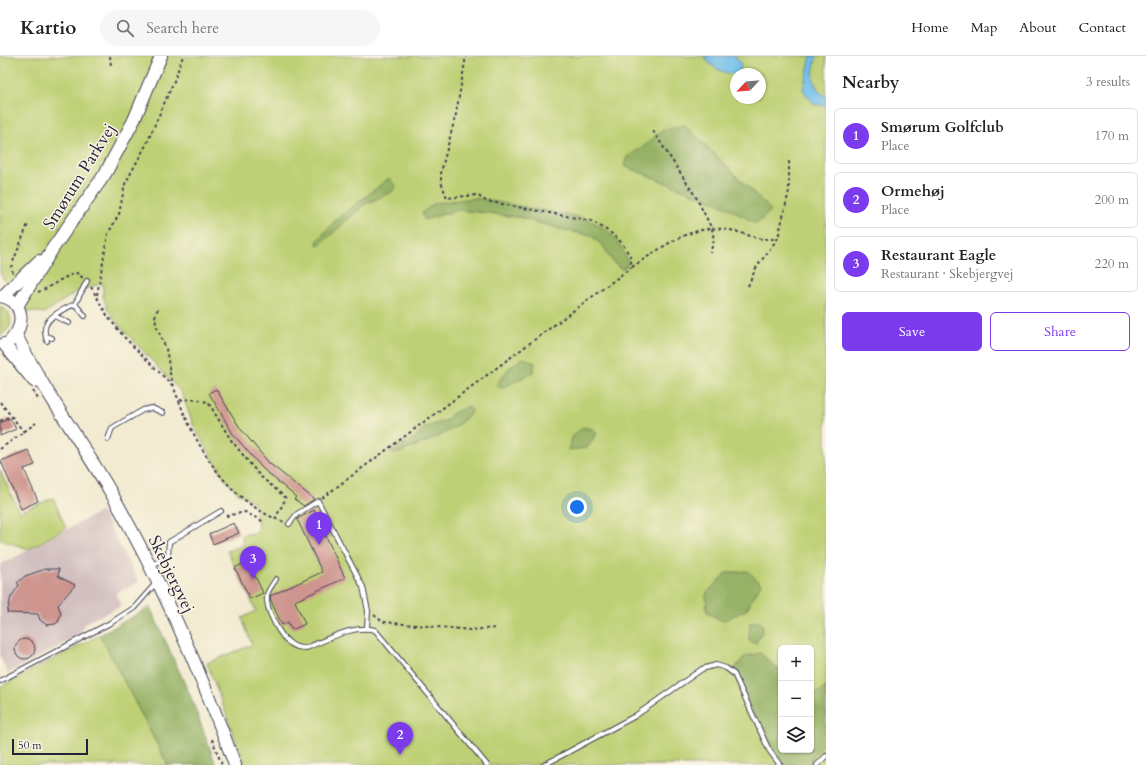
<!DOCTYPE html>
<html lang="en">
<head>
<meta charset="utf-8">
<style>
	body { margin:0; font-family:Cardo,serif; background:#f6f6f6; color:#222 }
	.controls { position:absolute; right:12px; bottom:12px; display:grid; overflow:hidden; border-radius:6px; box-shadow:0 1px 3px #0004 }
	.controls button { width:36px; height:36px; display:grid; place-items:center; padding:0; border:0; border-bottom:1px solid #e0e0e0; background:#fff; color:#222; font:20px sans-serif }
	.compass { position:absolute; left:730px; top:12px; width:36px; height:36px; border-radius:50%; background:#fff; box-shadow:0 1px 3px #0004; rotate:244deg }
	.scale { position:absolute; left:12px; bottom:10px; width:76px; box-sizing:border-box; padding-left:4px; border:2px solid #22223b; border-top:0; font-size:11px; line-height:14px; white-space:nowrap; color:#22223b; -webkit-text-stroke:3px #fcf5e5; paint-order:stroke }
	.you { position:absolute; left:577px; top:451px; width:14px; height:14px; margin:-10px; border:3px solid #fff; border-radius:50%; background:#1a73e8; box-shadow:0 0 0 6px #1a73e833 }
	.badge { display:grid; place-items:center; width:26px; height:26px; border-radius:50%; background:#7c3aed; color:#fff; font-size:13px; font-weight:700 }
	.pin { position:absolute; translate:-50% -33px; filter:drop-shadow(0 1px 2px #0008) }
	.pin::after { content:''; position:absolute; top:21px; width:14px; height:12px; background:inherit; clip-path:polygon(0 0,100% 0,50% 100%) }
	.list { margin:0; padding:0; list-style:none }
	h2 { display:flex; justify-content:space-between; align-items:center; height:52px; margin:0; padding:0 16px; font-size:17px }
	h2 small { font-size:13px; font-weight:400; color:#767676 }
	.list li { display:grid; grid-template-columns:26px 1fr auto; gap:12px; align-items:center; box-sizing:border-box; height:56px; margin:0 8px 8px; padding:0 8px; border:1px solid #e0e0e0; border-radius:6px }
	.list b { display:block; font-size:15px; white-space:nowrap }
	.list p { margin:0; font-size:13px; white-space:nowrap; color:#767676 }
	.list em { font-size:13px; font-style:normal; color:#767676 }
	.actions { display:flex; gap:8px; padding:12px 16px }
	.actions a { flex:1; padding:9px 0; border:1px solid #7c3aed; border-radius:6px; text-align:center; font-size:14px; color:#7c3aed }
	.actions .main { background:#7c3aed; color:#fff }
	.icon { flex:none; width:22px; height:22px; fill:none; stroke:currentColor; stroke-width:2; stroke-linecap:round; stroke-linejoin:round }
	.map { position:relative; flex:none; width:826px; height:709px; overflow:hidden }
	header { display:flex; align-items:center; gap:24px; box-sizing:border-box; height:56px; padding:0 20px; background:#fff; border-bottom:1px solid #e0e0e0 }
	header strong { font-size:19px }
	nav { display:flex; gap:22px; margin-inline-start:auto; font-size:14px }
	.search { width:280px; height:36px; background:#f6f6f6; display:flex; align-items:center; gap:10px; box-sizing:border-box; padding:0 14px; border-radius:22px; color:#767676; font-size:15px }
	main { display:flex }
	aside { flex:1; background:#fff }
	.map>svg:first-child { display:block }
	.industrial { fill:#d2bfc0 }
	.green { fill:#bed074; stroke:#707958; fill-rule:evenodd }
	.forest { fill:#96b266; stroke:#5c6a50 }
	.water { fill:#71bfeb; stroke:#4a7093 }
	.building { fill:#ce948e }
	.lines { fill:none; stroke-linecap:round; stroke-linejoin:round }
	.lane-casing { stroke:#414052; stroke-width:6 }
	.secondary-casing { stroke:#414052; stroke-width:14 }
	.path { stroke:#414052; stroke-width:2; stroke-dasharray:3 3; stroke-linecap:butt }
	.lane { stroke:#fff; stroke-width:4 }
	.secondary { stroke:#fff; stroke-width:12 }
	.labels { text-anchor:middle; stroke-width:3; stroke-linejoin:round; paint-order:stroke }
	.street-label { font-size:17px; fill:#22223b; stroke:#fcf5e5 }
</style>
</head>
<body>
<header>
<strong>Kartio</strong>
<div class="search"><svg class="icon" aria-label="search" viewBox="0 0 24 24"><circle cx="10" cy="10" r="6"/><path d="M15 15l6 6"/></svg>Search here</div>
<nav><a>Home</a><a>Map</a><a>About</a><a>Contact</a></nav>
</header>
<main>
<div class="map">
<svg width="826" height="709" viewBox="0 0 826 709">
	<rect width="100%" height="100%" fill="#fcf5e5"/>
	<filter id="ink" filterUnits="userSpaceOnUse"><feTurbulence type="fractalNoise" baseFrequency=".025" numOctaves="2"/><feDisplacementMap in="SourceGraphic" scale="8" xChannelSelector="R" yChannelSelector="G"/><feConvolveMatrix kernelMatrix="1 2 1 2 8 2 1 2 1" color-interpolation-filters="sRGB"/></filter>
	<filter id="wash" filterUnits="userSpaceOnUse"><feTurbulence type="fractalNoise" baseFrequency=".012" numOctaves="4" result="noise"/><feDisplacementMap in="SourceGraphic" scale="16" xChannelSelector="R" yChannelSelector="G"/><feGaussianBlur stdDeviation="0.9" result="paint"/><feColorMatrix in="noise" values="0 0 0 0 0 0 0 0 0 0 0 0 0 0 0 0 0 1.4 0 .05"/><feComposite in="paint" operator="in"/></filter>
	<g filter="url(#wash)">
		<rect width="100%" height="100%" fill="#f2ebd1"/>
		<polygon class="industrial" points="101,455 139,526 116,537 121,550 85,567 78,580 8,617 0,601 0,509"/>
		<g class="green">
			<path d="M0 0H826V709H245L207 607 252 589 242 562 256 555 227 495 243 489 242 479 259 476 254 446 238 437 225 423 194 371 181 336 117 267 108 254 103 241V227L78 235 44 257 27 255 0 218ZM736 18H760V42H736ZM781 592H811V694H781Z"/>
			<path d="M0 250 8 256C13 266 11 274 0 279Z"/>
			<polygon points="0,414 19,456 53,442 66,472 29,493 0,484"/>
			<polygon points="100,579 168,709 0,709 0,631"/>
		</g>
		<g class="forest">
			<polygon points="685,69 771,154 763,163 755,167 725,150 624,110 627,101 643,91 664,73"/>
			<polygon points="389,122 396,131 393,135 364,149 318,190 317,185 335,165"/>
			<path d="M476 142C497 146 518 150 539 154 579 160 615 163 628 208L622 213 613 206 604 191 591 179 568 175 522 162 489 157 458 154 424 164 422 157 435 147Z"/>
			<polygon points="523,302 535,307 533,316 503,332 498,331 497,328 509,312"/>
			<path d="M468 350 472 355C454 378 422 387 396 398L389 397 414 382 424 372 447 364 453 357Z"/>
			<polygon points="583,371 592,373 597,377 587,392 568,394 573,380"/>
			<polygon points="748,515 761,528 746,554 722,565 707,556 706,538 726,517"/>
			<polygon points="150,551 190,639 216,709 168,709 100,579"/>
			<polygon points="761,565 763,574 755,588 749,584 750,567"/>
			<polygon points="760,597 781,616 781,694 811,694 811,638 822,635 826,630 826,686 813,700 809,709 783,709 773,699 733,615 744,601"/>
		</g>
		<g class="water">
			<path d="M704 0H734L740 5 741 12 737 17C726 20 709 10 704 0Z"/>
			<path d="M811 0H817C812 14 810 32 826 40V50L814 48 803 34Z"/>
		</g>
		<g id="blocks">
			<g class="building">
				<polygon points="216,333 240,372 269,407 314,443 304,450 294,443 296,441 263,413 233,378 209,337"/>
				<polygon points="10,362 16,373 0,380 0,367"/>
				<polygon points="28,394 35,409 24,413 38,445 21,453 1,405"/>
				<polygon points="314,454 345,522 295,545 305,568 292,574 288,566 282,569 271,545 270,540 322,516 297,463"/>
				<polygon points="234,467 239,477 213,488 209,478"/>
				<polygon points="248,505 263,537 250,543 235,512"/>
				<polygon points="45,513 59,513 58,520 75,529 58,549 61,557 58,566 55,568 47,569 40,564 38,558 7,557 11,541 19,529 17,527 25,520"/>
				<circle cx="25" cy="593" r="10"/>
			</g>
		</g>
	</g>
	<g filter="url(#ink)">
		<use href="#blocks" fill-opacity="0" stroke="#414052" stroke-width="1"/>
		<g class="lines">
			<g class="lane-casing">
				<g id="lane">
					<polyline points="75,248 85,260"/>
					<polyline points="55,260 69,267"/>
					<polyline points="46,280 52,282"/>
					<path d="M47 285C46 281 44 276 45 272 47 260 66 252 75 248L87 225"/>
					<polyline points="108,383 112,372 143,354 152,352 163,357"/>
					<polyline points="289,468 297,458 318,445 363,531 368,555 367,571"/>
					<polyline points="151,510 168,500 169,486 221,455"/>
					<path d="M276 523C273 528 268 534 267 539 265 553 280 581 291 588 296 592 301 592 306 592 327 584 353 568 375 574L487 709"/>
					<polyline points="0,625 112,566 134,552 156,527"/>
					<polyline points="544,709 635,660 702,613 716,609 726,612 734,618 769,694 780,709"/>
					<polyline points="817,709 826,700"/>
				</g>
			</g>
			<g class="secondary-casing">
				<g id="secondary">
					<path d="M0 240C24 243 26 270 11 284"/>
					<polyline points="3,240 39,205"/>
					<polyline points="17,250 53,192 105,118 134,64 161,0"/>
					<path d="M16 279C43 334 79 382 110 435 160 522 200 614 235 709"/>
					<polyline points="4,288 34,325"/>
				</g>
			</g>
			<g class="path">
				<polyline points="110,0 111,10"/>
				<polyline points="653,75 696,141 712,173 714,184 710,197"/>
				<path d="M632 211C662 192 692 166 730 174 750 178 757 186 778 182"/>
				<polyline points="13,217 11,211 28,168"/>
				<polyline points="748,230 756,212 778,182 789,135 789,103"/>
				<polyline points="91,231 108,261 125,282 174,331"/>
				<path d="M38 236C52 231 63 220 77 217L83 222"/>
				<polyline points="97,239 108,178 119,158 125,128 146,89 174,25 183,0"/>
				<path d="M158 253C150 264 162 281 166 293 169 306 169 319 174 332 194 387 225 445 284 466"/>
				<polyline points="33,335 38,343"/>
				<polyline points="180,344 193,343 208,346 231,384 260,420 286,442 275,463"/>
				<polyline points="0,346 24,376"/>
				<polyline points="0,365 11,360"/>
				<polyline points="0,393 36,367"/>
				<polyline points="322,442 632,211 630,200 622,187 611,177 592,165 486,145 477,139 447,142 441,126 441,116 456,58 466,0"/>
				<polyline points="226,460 245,456 264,466"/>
				<polyline points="374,559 383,566 471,574 496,572"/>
				<polyline points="212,683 222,709"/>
			</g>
			<use href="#lane" class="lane"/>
			<use href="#secondary" class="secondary"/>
		</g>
	</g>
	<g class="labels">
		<g class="street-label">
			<text transform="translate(79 120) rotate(-58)" y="6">Smørum Parkvej</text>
			<text transform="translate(172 518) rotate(64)" y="6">Skebjergvej</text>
		</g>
	</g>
</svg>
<div class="controls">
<button>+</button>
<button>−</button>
<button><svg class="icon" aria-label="layers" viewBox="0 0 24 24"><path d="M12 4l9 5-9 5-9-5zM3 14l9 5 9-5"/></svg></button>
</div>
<svg class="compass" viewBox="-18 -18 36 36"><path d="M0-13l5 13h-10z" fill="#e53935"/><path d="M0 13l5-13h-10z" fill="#767676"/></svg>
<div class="scale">50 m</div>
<div class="you"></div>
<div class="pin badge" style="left:319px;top:489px">1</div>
<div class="pin badge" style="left:400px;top:699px">2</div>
<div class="pin badge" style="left:253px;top:523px">3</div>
</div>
<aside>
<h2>Nearby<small>3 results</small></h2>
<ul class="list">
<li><span class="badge">1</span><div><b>Smørum Golfclub</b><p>Place</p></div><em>170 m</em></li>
<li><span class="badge">2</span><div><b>Ormehøj</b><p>Place</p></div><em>200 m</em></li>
<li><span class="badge">3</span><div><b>Restaurant Eagle</b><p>Restaurant · Skebjergvej</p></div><em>220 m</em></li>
</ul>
<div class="actions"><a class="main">Save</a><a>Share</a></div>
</aside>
</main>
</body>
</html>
